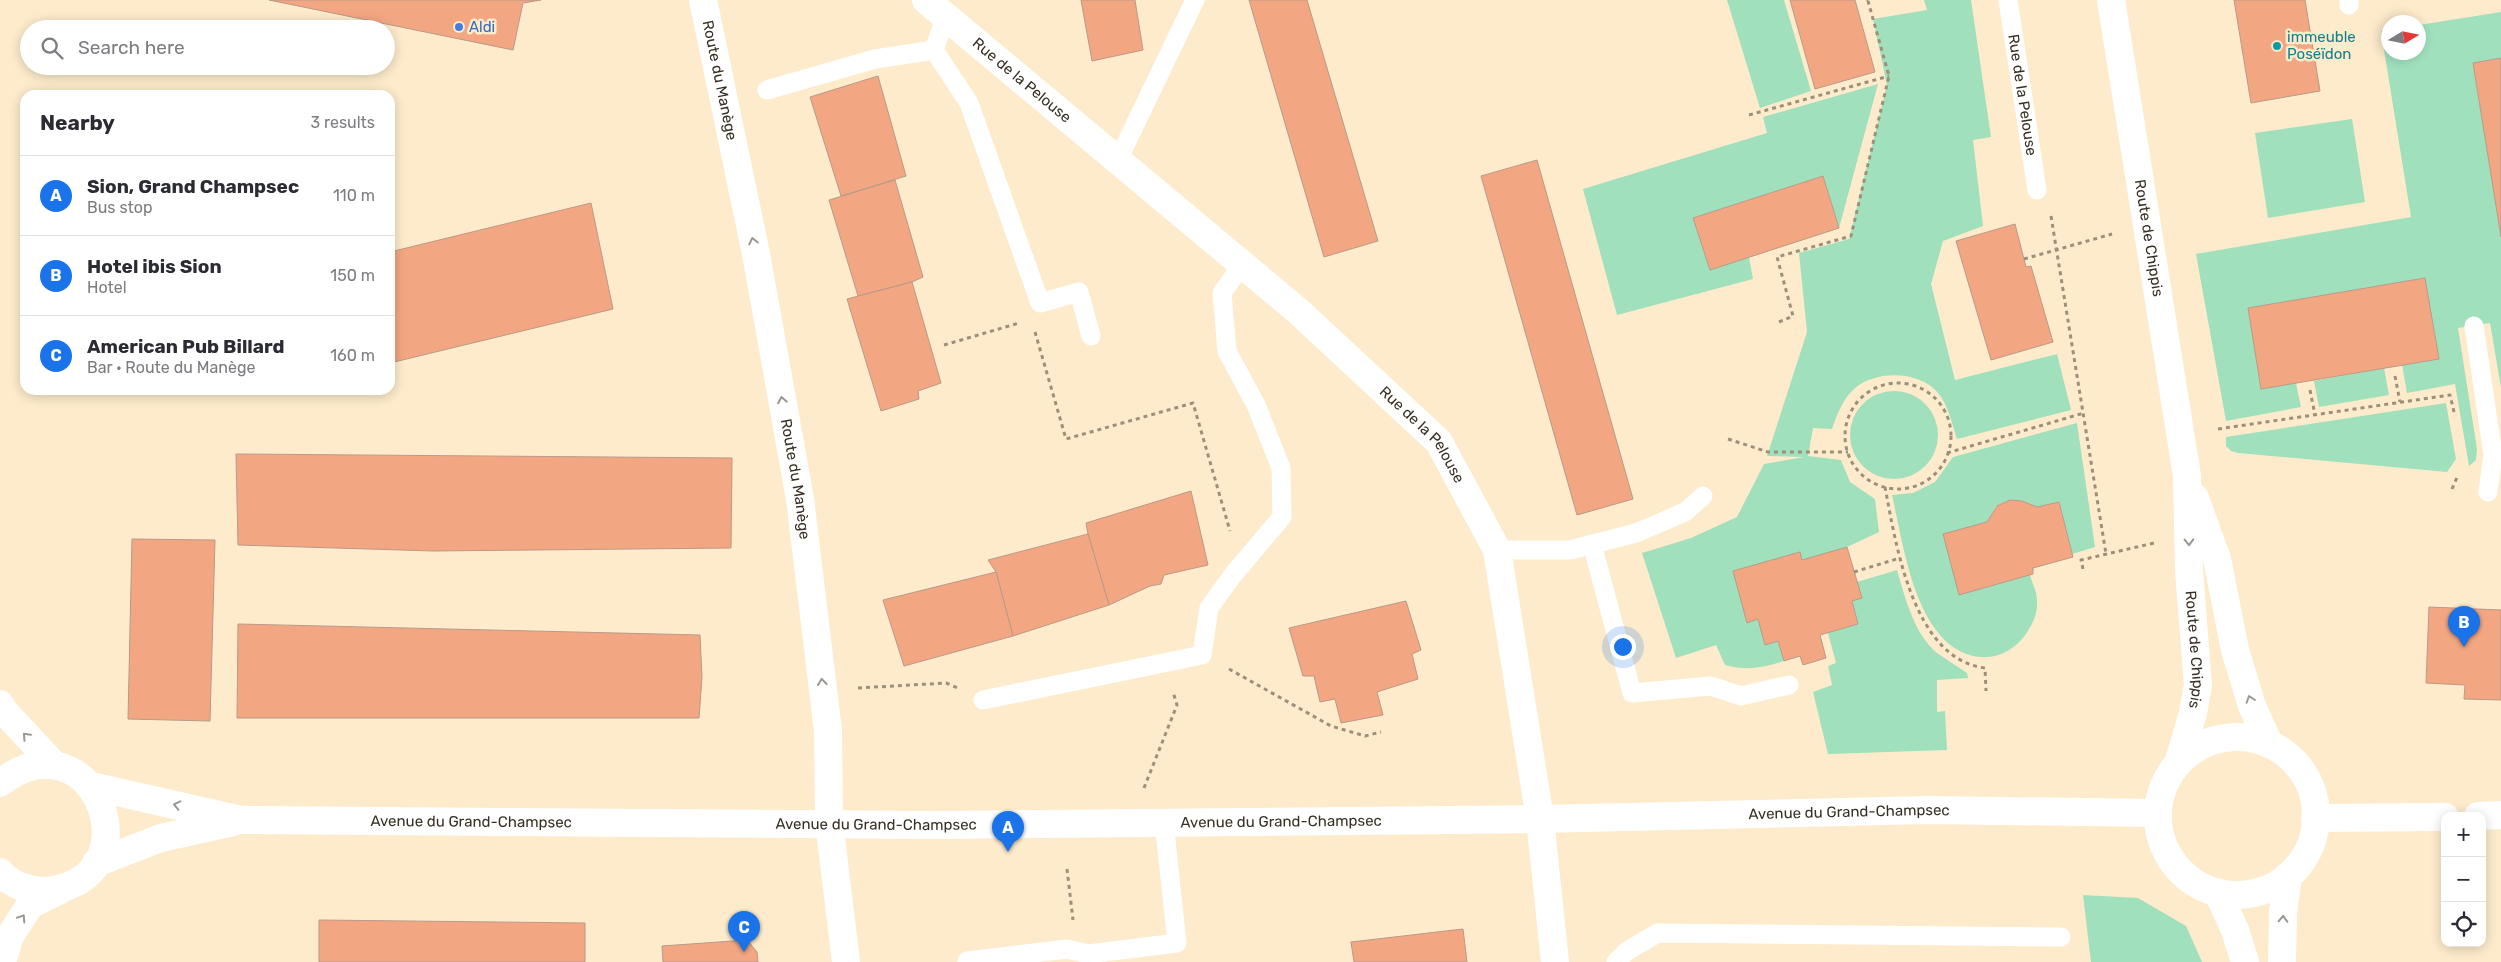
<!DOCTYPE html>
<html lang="en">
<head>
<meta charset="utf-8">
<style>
	body { margin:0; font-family:Rubik,sans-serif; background:#f7f7f7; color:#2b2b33 }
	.controls { position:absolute; right:15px; bottom:15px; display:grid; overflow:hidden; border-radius:10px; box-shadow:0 2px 12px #0003 }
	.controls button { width:45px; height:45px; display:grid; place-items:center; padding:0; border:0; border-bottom:1px solid #e1e1e2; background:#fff; color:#2b2b33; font:25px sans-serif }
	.compass { position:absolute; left:2381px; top:15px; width:45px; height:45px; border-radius:50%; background:#fff; box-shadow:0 2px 12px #0003; rotate:80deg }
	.you { position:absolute; left:1622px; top:646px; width:18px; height:18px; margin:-12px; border:4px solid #fff; border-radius:50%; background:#1a73e8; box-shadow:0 0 0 8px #1a73e833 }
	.badge { display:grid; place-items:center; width:32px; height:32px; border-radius:50%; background:#1a73e8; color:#fff; font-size:16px; font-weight:700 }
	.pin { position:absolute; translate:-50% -41px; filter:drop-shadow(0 1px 2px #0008) }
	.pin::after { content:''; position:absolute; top:26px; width:18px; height:15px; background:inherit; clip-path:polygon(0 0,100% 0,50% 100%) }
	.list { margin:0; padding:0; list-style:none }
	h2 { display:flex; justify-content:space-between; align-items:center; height:65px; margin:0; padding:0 20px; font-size:21px }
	h2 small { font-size:16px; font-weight:400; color:#7c7c81 }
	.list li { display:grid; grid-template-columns:32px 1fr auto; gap:15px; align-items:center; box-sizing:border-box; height:80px; padding:0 20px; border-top:1px solid #e1e1e2 }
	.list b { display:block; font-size:19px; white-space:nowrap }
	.list p { margin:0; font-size:16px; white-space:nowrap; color:#7c7c81 }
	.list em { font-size:16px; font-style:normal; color:#7c7c81 }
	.icon { flex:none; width:28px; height:28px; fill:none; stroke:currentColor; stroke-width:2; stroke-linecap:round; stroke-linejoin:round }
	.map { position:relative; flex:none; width:2501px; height:962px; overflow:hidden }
	.search { position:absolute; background:#fff; box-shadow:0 2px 12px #0003; left:20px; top:20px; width:375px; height:55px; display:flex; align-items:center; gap:12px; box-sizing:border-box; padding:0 18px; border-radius:28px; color:#7c7c81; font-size:19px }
	.panel { position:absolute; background:#fff; box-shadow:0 2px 12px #0003; left:20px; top:90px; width:375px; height:305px; border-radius:15px }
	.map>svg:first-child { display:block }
	.green { fill:#a0e0bd }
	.building { fill:#f2a782; stroke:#ba9989 }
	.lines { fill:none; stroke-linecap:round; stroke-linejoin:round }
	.path { stroke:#9d907a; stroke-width:3; stroke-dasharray:4 4; stroke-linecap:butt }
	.lane { stroke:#fff; stroke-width:19 }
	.street { stroke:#fff; stroke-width:28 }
	.secondary { stroke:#fff; stroke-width:28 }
	.oneway { stroke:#9b9892 }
	.shop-dot { fill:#3f7fe0; stroke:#fdebcb; stroke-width:2 }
	.culture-dot { fill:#0f9aa8; stroke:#fdebcb; stroke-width:2 }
	.labels { text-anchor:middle; stroke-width:5; stroke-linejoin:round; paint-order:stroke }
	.shop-label { font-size:15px; fill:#366cbe; stroke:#fdebcb; text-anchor:start }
	.culture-label { font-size:15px; fill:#0d838f; stroke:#fdebcb; text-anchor:start }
	.street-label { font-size:15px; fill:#373024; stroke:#fdebcb }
</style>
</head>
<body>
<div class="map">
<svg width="2501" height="962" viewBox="0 0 2501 962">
	<rect width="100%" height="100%" fill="#fdebcb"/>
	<g class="green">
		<polygon points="1727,0 1784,0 1811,91 1760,108"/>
		<path d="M1924 0H1971L1991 137 1973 140 1983 226 1943 241 1931 284 1955 380 2057 354 2071 410 1957 439C1952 423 1947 399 1933 388 1913 371 1874 371 1854 389 1842 400 1837 415 1832 429L1813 428 1808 456 1841 460 1850 482 1875 499 1879 532 1847 547 1802 560 1748 623 1758 619 1765 645 1778 641 1784 661C1763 668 1747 671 1725 665L1716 645 1676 658 1642 553 1691 538 1737 517 1764 464 1804 457 1767 456 1807 332 1799 253 1849 239 1887 85 1873 19 1927 10Z"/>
		<polygon points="2501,12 2501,58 2473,63 2501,237 2501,388 2490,323 2458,328 2477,449 2476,460 2469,466 2455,384 2407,393 2402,365 2439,359 2425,278 2248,308 2261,389 2296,383 2301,407 2226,421 2196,254 2411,217 2381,31 2388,30 2388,52 2418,52 2419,25"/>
		<polygon points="1878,84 1839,228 1823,176 1693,218 1710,269 1749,257 1753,279 1617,315 1583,189 1767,133 1763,117"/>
		<polygon points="2352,119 2365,202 2268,218 2255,133"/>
		<polygon points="2384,368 2389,395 2319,407 2314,381"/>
		<circle cx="1894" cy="435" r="44"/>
		<polygon points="2446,403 2456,459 2447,472 2238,453 2231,451 2226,446 2226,437"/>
		<path d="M2077 423 2095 547 2072 554 2059 502 2037 507 2022 501 2010 500 1996 506 1987 522 1943 534 1959 595 2030 575C2032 583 2037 592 2037 600 2038 611 2034 621 2029 629 2008 665 1966 666 1940 635 1910 600 1902 539 1892 495L1913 493 1935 482 1953 457Z"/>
		<path d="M1897 570C1905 597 1914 634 1937 653 1947 660 1957 666 1967 673L1968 678 1937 680V712L1945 711 1947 750 1828 754 1813 692 1832 685 1828 666 1836 663 1828 633 1858 624 1852 601 1861 598 1857 582Z"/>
		<polygon points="2083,895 2138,898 2186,926 2202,962 2091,962"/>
	</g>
	<g class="building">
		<polygon points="269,0 541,0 523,3 513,50"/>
		<polygon points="1081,0 1135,0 1143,50 1092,61"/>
		<polygon points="1249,0 1307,0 1378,241 1324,257"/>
		<polygon points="1790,0 1855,0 1875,72 1815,89"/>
		<polygon points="2234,0 2305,0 2320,91 2251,103"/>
		<polygon points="2501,58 2501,237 2473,63"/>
		<polygon points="878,76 906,176 841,196 810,97"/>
		<polygon points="1537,160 1633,499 1577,515 1481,176"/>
		<polygon points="1823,176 1839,228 1710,270 1693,218"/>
		<polygon points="895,180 923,277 912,282 858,296 829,200"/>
		<polygon points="591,203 613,309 390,363 390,252"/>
		<polygon points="2015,224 2026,267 2031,266 2053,342 1991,360 1956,241"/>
		<polygon points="2425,278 2439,359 2261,389 2248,308"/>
		<polygon points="912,282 941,383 918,391 919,399 881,411 847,299"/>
		<polygon points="236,454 732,458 731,548 433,551 238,545"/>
		<polygon points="1191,491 1208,565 1164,575 1161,584 1150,586 1109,605 1088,534 1086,523"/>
		<polygon points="2010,500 2022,501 2037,507 2059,502 2073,557 2033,568 2033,574 1959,595 1943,534 1987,522 1997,506"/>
		<polygon points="1088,534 1109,605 1013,636 996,572 988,560"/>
		<polygon points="132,539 215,540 210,721 128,719"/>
		<polygon points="1847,547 1862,598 1852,601 1858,624 1820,635 1826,658 1803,665 1800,656 1784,661 1778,641 1765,645 1758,619 1747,623 1733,571 1800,552 1802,560"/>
		<polygon points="996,572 1013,636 904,666 883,600"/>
		<polygon points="1406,601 1421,650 1412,654 1418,679 1377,692 1383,715 1341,723 1335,699 1320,702 1314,676 1303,676 1289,628"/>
		<polygon points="2429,607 2501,610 2501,700 2464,699 2465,685 2426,683"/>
		<polygon points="238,624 700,635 702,677 699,718 237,718"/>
		<polygon points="319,920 585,923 585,962 319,962"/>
		<polygon points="1463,929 1467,962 1354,962 1351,942"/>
		<polygon points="747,940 757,952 758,962 663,962 662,946"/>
	</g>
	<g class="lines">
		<g class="path">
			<polyline points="1749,115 1889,76"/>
			<polyline points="2051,216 2106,554"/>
			<polyline points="2024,259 2112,234"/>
			<polyline points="1779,322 1793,316 1777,257 1851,236 1889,76 1868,1 1872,0"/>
			<polyline points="1035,332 1066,439 1193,403 1230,531"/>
			<polyline points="944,345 1019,323"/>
			<polyline points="2395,376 2400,402"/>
			<circle cx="1898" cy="436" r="53"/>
			<polyline points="2310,390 2315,415"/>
			<polyline points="2218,429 2450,395 2455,416"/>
			<polyline points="1728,439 1768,452 1848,452"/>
			<polyline points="1947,453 2084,413"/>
			<path d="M1885 487C1896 545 1913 659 1985 668L1986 691"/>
			<polyline points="2452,489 2458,475"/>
			<polyline points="2083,569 2081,560 2154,543"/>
			<polyline points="1854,572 1900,558"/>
			<polyline points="1229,669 1331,726 1365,736 1381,732"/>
			<polyline points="858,688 946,683 958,688"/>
			<polyline points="1144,788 1177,705 1173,692"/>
			<polyline points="1067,869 1073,920"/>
		</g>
		<g class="lane">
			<path id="s1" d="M2008 0 2037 190"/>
			<polyline points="2349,0 2349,5"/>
			<polyline points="946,16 934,50 969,103 1040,303 1079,292 1091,336"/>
			<polyline points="767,90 875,59 934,50"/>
			<polyline points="1118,160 1195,0"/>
			<polyline points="2474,326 2493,455 2488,492"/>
			<polyline points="1592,544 1632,693 1711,686 1741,696 1789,685"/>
			<polyline points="1497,550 1570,550 1636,533 1685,512 1703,496"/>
			<polyline points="983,700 1202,655 1209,608 1232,576 1282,517 1281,468 1256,405 1227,351 1222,293 1242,265"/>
			<polyline points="967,961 1067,949 1088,954 1177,943 1164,822"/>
			<polyline points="1616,962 1627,951 1658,933 2061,937"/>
		</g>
		<g class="street">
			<path id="s2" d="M703 0 756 254 800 499 828 731 829 822 846 962"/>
			<path id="s3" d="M926 0 1298 311 1439 442 1497 550 1540 819 1555 962"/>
			<polyline points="0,704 3,710 55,766"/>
			<path d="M0 783C93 711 156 874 52 890 34 893 12 886 0 872"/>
			<path id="s4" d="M91 786 241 820 931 825 1540 819 1928 810 2158 813"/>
			<polyline points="2478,816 2501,815"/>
			<polyline points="2315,818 2445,817"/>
			<polyline points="96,863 161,838 233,822"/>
			<polyline points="2,962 10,936 30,905 60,890"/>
		</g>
		<g class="secondary">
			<path id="s5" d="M2111 0 2187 476 2189 571 2198 685 2193 713 2179 761"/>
			<polyline points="2195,498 2217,559 2235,650 2252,706 2269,744"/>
			<circle cx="2237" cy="816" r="79"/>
			<polyline points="2218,893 2235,930 2245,962"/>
			<polyline points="2282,962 2283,912 2288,876"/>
		</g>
	</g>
	<defs><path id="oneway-chevron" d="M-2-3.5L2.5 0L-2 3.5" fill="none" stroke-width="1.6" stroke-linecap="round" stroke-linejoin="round" transform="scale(1.25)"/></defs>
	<g class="oneway">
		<use href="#oneway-chevron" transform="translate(753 241) rotate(-102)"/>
		<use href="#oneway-chevron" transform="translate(782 400) rotate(-100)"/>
		<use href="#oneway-chevron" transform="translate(2189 542) rotate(89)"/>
		<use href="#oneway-chevron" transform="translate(822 682) rotate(-97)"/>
		<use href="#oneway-chevron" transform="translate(2250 699) rotate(-108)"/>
		<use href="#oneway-chevron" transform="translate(26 736) rotate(-133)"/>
		<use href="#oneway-chevron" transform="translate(177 805) rotate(-167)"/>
		<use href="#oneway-chevron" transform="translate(22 918) rotate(-57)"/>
		<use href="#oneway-chevron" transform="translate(2283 919) rotate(-88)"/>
	</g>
	<circle class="shop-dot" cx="459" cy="27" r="5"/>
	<circle class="culture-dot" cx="2277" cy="46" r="5"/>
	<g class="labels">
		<g class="shop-label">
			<text x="469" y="32">Aldi</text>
		</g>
		<g class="culture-label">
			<text x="2287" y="42">immeuble<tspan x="2287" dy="17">Poséïdon</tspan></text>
		</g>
		<g class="street-label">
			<text dy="5" stroke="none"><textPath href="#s2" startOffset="82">Route du Manège</textPath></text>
			<text dy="5" stroke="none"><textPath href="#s3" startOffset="125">Rue de la Pelouse</textPath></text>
			<text dy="5" stroke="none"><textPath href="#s1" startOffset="96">Rue de la Pelouse</textPath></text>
			<text dy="5" stroke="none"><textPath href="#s5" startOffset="241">Route de Chippis</textPath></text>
			<text dy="5" stroke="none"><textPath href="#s3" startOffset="661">Rue de la Pelouse</textPath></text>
			<text dy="5" stroke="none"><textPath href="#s2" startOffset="488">Route du Manège</textPath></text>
			<text dy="5" stroke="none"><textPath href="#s5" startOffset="656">Route de Chippis</textPath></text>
			<text dy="5" stroke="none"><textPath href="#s4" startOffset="1762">Avenue du Grand-Champsec</textPath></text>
			<text dy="5" stroke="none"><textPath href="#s4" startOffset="384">Avenue du Grand-Champsec</textPath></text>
			<text dy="5" stroke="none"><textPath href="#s4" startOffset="1194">Avenue du Grand-Champsec</textPath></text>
			<text dy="5" stroke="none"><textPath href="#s4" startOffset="789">Avenue du Grand-Champsec</textPath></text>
		</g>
	</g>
</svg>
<div class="controls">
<button>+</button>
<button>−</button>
<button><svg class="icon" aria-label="locate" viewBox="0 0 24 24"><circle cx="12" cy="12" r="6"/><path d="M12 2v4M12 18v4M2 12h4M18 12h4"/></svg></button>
</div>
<svg class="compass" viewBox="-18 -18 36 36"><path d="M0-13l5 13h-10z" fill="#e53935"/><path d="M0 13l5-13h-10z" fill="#7c7c81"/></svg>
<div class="you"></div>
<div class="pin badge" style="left:1008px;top:852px">A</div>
<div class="pin badge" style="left:2464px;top:647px">B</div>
<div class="pin badge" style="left:744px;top:952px">C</div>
<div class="search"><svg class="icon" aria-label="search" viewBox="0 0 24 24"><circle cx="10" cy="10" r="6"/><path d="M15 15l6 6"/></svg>Search here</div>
<section class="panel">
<h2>Nearby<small>3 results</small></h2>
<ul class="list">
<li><span class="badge">A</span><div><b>Sion, Grand Champsec</b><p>Bus stop</p></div><em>110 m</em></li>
<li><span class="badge">B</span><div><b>Hotel ibis Sion</b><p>Hotel</p></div><em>150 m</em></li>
<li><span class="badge">C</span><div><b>American Pub Billard</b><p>Bar · Route du Manège</p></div><em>160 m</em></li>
</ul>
</section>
</div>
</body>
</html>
